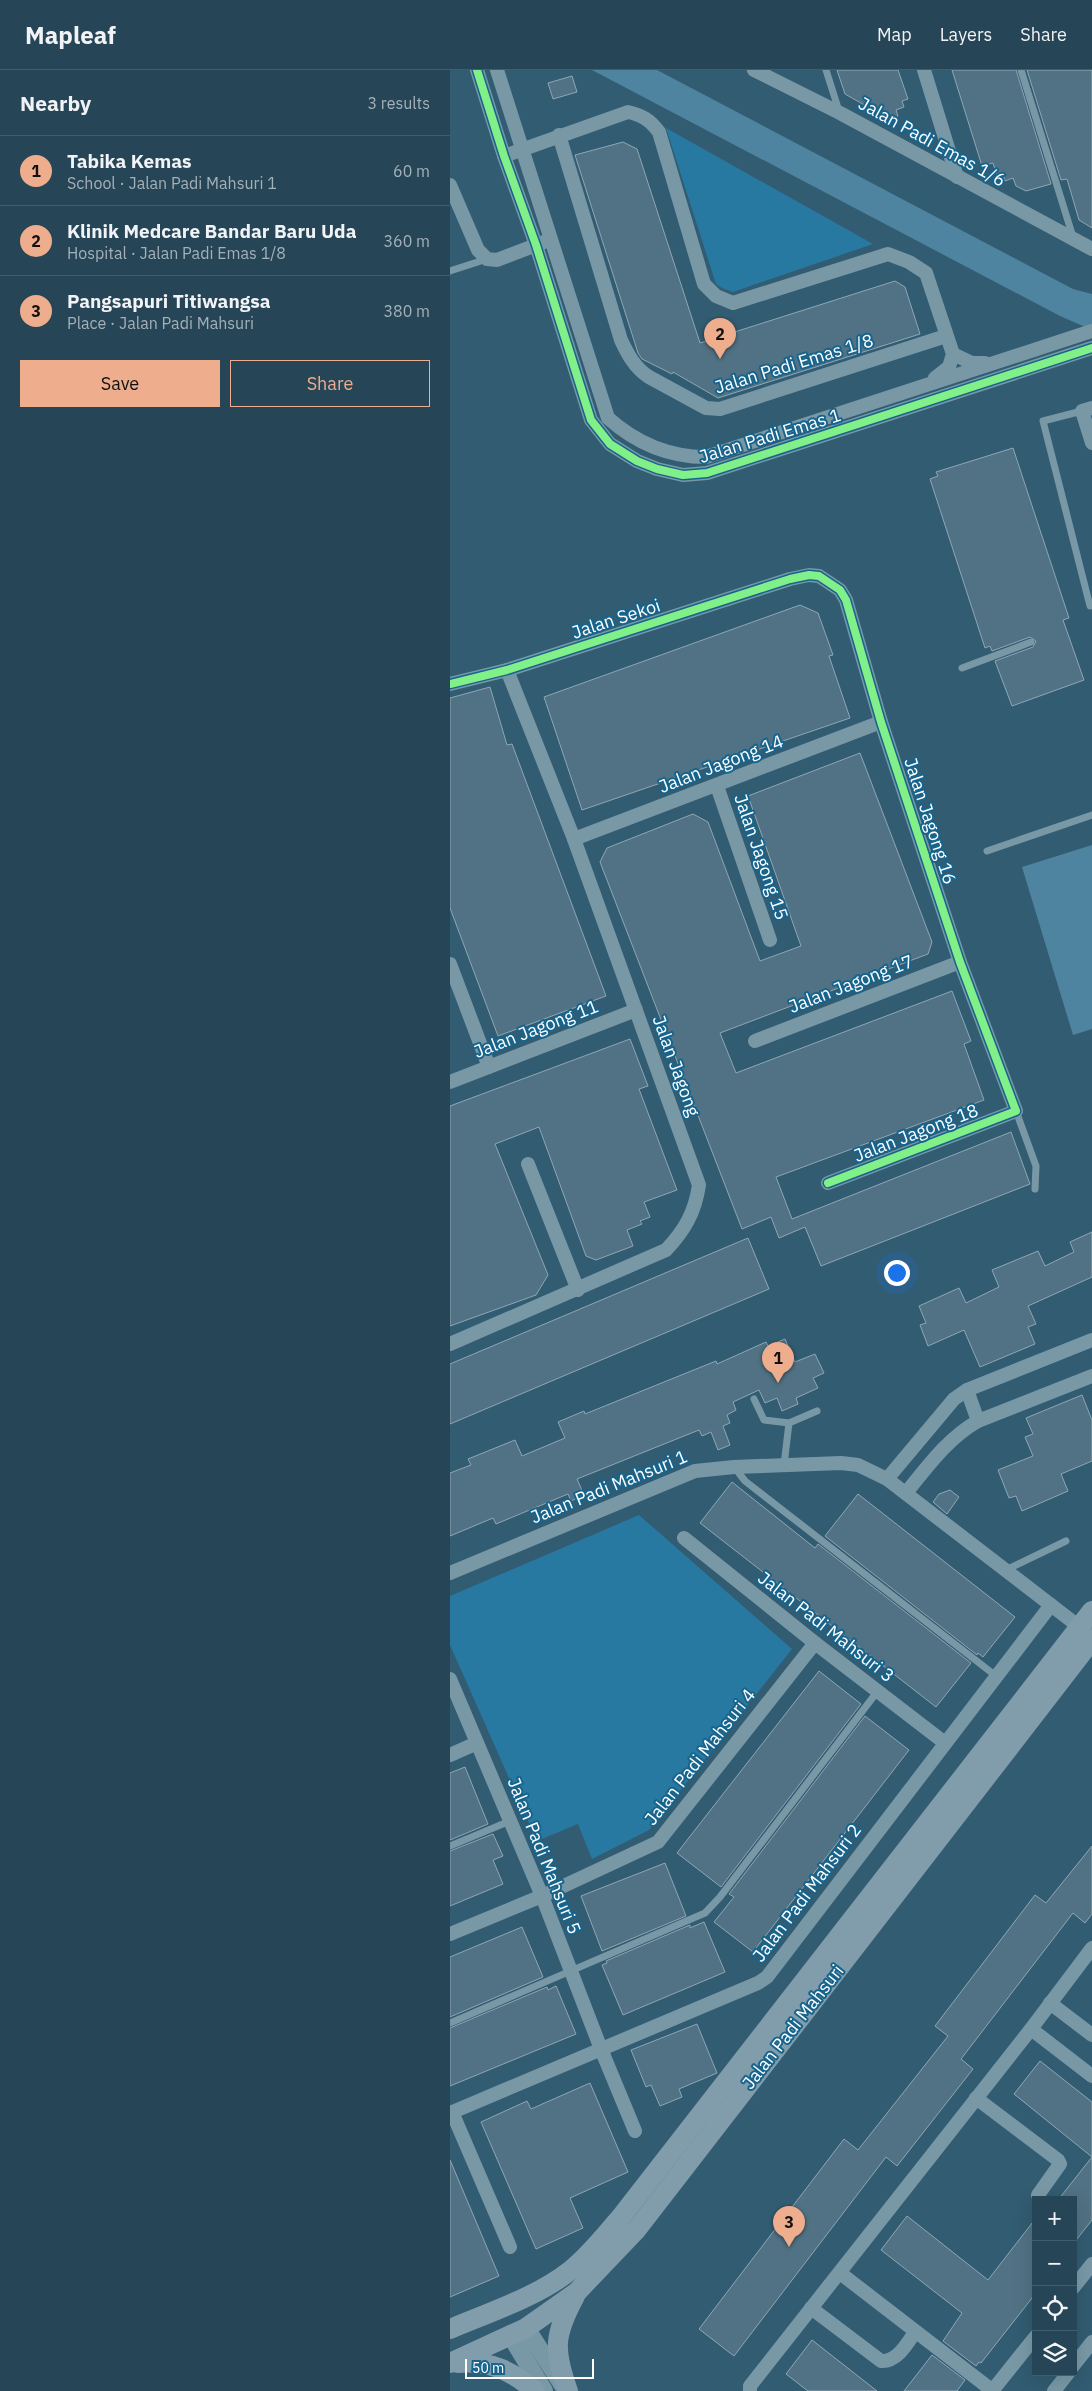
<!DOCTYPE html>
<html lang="en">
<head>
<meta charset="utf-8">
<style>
	body { margin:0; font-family:"IBM Plex Sans",sans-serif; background:#324f60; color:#f1f3f6 }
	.controls { position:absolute; right:15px; bottom:15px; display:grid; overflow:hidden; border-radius:0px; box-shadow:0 5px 20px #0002 }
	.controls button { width:45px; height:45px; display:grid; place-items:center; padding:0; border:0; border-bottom:1px solid #425d6c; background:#264556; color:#f1f3f6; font:25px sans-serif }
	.scale { position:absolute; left:15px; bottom:12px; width:129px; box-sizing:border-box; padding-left:5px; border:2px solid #fff; border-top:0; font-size:14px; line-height:18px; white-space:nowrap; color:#fff; -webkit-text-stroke:4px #17648d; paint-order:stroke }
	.you { position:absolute; left:446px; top:1202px; width:18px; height:18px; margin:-12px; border:4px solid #fff; border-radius:50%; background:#1a73e8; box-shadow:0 0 0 8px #1a73e833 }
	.badge { display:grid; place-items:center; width:32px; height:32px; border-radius:50%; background:#eead8d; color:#111; font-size:16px; font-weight:700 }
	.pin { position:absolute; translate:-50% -41px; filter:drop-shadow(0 1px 2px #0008) }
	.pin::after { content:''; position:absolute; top:26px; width:18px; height:15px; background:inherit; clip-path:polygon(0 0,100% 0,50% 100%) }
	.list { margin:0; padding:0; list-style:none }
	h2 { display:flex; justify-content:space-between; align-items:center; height:65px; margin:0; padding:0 20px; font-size:21px }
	h2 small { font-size:16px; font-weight:400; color:#a4b1b9 }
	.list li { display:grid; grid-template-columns:32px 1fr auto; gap:15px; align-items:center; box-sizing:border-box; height:70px; padding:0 20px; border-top:1px solid #425d6c }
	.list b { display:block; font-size:19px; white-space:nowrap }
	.list p { margin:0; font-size:16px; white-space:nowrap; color:#a4b1b9 }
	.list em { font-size:16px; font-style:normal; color:#a4b1b9 }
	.actions { display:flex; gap:10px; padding:15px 20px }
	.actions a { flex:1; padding:11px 0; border:1px solid #eead8d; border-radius:0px; text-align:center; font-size:18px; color:#eead8d }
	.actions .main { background:#eead8d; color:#111 }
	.icon { flex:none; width:28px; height:28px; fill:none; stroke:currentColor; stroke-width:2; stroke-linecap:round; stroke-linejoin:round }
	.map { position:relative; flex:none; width:642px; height:2321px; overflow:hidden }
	header { display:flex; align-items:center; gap:30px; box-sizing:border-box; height:70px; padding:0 25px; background:#264556; border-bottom:1px solid #425d6c }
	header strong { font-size:24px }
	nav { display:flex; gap:28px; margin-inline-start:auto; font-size:18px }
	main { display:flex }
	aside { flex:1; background:#264556 }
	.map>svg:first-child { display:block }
	.green { fill:#2879a2 }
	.water { fill:#4e84a0 }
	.building { fill:#517284; stroke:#8ea7b4 }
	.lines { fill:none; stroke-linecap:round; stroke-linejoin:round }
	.service { stroke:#7998a6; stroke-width:7 }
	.minor { stroke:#7998a6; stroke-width:14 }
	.tertiary { stroke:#7998a6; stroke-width:18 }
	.secondary { stroke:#819dab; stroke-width:20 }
	.cycleway-casing { stroke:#17648d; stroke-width:11 }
	.cycleway { stroke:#82f089; stroke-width:8 }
	.labels { text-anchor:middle; stroke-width:4; stroke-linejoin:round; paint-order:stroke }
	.street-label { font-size:18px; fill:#fff; stroke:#17648d }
</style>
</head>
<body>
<header>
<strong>Mapleaf</strong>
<nav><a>Map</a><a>Layers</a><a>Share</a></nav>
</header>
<main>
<aside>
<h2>Nearby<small>3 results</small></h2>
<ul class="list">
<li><span class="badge">1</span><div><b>Tabika Kemas</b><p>School · Jalan Padi Mahsuri 1</p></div><em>60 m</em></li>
<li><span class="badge">2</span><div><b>Klinik Medcare Bandar Baru Uda</b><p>Hospital · Jalan Padi Emas 1/8</p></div><em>360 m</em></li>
<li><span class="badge">3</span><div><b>Pangsapuri Titiwangsa</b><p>Place · Jalan Padi Mahsuri</p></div><em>380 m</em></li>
</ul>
<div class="actions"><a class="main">Save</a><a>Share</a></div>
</aside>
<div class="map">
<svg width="642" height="2321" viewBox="0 0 642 2321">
	<rect width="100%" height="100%" fill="#325c72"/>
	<g class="green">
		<polygon points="216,58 423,174 283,222 274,219 266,214"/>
		<polygon points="189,1445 342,1579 199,1760 142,1789 128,1754 87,1771 0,1575 0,1526"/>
	</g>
	<g class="water">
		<polygon points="142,0 207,0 623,219 642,224 642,260 610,246"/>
		<polygon points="642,775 642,959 623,965 572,797"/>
	</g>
	<g class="building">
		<polygon points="387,0 448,0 458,29 452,31 454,37 446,40 448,46 439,49 395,24"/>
		<polygon points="502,0 566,0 601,114 576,121 566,116 563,108 555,111 553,104 547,106 543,93 532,96"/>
		<polygon points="577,0 642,0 642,158 629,150 617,109 611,110"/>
		<polygon points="122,6 127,22 103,29 98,13"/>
		<polygon points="173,72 187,79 250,273 445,211 455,217 470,264 268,328 223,302 222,304 192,289 188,283 125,85"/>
		<polygon points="563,378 619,548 613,550 634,610 562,636 545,591 583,577 586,571 580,567 542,581 540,576 535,578 480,409 488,406 486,402"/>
		<polygon points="350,535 368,543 383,585 379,586 400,648 132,740 94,627"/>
		<polygon points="40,617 57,675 62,674 156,926 48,966 0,838 0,628"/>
		<polygon points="410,683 482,872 478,884 270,963 286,1003 502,921 521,971 514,974 534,1030 326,1107 342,1149 561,1062 580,1114 371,1196 355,1157 329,1168 321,1147 292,1159 150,792 157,778 243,744 258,752 310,891 351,876 298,726"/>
		<polygon points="180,969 198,1016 189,1019 227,1120 194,1132 200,1147 190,1151 192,1154 177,1160 183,1176 146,1190 136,1186 89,1057 45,1074 98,1205 86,1225 0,1256 0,1036"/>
		<polygon points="642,1162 642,1207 578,1236 586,1254 578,1257 585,1274 530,1297 514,1260 478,1276 470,1255 476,1253 469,1236 509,1218 516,1233 549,1217 542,1200 588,1181 595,1196 624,1182 620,1172"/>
		<polygon points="298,1168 319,1219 0,1354 0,1294"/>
		<polygon points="335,1269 345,1292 365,1284 374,1303 363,1308 368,1318 346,1328 348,1334 332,1341 327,1328 315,1333 309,1320 283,1332 286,1340 277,1345 280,1353 273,1356 280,1375 268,1380 261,1362 252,1366 249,1360 127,1409 134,1425 121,1431 118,1424 46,1454 43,1448 0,1466 0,1403 21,1395 18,1389 65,1370 72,1386 115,1368 108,1352 134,1341 135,1344 266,1291 267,1294 316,1272 318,1276"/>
		<polygon points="632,1325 642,1350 642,1391 611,1404 618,1421 572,1441 566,1426 559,1428 548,1400 583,1386 575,1367 583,1364 576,1348"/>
		<polygon points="282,1412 365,1478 368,1474 521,1593 486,1637 250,1453"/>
		<polygon points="500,1420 509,1427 497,1444 483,1432 489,1424"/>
		<polygon points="408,1424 565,1547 533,1587 528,1583 527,1585 375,1466"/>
		<polygon points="369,1601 411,1634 271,1817 227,1783"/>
		<polygon points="415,1646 459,1680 303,1882 264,1852 284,1827 279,1824"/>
		<polygon points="15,1697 38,1754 0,1770 0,1703"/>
		<polygon points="43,1764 53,1786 43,1790 53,1814 0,1836 0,1781"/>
		<polygon points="642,1776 642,1844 635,1853 623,1843 511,1989 523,1999 447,2096 436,2087 284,2286 249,2259 394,2069 408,2080 498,1966 485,1956 585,1825 596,1833"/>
		<polygon points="215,1793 236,1846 152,1881 131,1826"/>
		<polygon points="254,1852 275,1902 173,1945 152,1895 157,1893 156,1891 240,1855 240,1858"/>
		<polygon points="72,1857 93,1907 0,1947 0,1887"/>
		<polygon points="106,1916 126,1964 0,2016 0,1958 97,1917 98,1920"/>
		<polygon points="247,1954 267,2003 229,2019 232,2027 210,2036 201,2015 196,2017 181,1980"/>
		<polygon points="590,1991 642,2032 642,2087 564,2024"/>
		<polygon points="140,2013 178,2102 120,2128 133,2158 86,2179 31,2052 77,2031 81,2039"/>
		<polygon points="642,2087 642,2150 623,2174 623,2130 608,2130"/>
		<polygon points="0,2090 49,2206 0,2227"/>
		<polygon points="457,2146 538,2210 586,2148 586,2223 531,2293 529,2292 526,2296 493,2271 512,2243 431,2180"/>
		<polygon points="362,2270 427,2321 358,2321 336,2304"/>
		<polygon points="482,2285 515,2310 507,2321 454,2321"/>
	</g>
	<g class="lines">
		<g class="service">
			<polyline points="376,0 389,41"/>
			<polyline points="571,0 623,167"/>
			<polyline points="0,201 37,189"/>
			<polyline points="632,341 593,351 640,536"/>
			<polyline points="512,598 581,572"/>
			<polyline points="537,781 642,745"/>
			<polyline points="566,1041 586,1096 585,1119"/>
			<polyline points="304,1329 314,1350 339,1353 367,1341"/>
			<polyline points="334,1395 339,1353"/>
			<polyline points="285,1398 295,1411 546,1606"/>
			<polyline points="556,1500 616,1471"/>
			<polyline points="0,1776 60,1751"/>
			<polyline points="0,1953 255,1843 270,1827 427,1622"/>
		</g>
		<g class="minor">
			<polyline points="27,0 54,86 86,175 141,350 160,374 187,391 207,399 233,405 257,403 642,278"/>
			<path d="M47 0 158 348C186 373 218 387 256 387L642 261"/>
			<polyline points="304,0 390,43 642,179"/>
			<polyline points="474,0 507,107"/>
			<path d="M109 65 171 270C178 285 185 298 199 307L256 338 270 339 496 266"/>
			<path d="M54 86 178 42C192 45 200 50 209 62L254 214 266 226 283 233 438 184 459 192 476 203 503 284 499 297 485 308"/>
			<polyline points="0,115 28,180 37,189 47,190 94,172"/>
			<polyline points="503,284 522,293 535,293"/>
			<polyline points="642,338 632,341 642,373"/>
			<polyline points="0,614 57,600 340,509 359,505 369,506 390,520 396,530 431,652 510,892 566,1041 378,1113"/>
			<polyline points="267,716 320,870"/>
			<polyline points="124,769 431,652"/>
			<polyline points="0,894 39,997"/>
			<polyline points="305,971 510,892"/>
			<polyline points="0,1012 186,940"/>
			<polyline points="78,1094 128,1220"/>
			<path d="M0 1274 216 1180C235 1160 245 1142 249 1115L124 769 57 600"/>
			<polyline points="517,1320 528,1351"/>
			<polyline points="437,1409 504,1329 517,1320 642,1270"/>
			<path d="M456 1423C478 1396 498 1368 528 1351L642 1306"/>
			<polyline points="234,1468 365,1573 495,1673"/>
			<polyline points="0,1503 245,1401 284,1397 391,1393 408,1395 437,1409 636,1562"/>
			<polyline points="0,1609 92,1826 151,1979 185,2061"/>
			<polyline points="0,1685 27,1673"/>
			<polyline points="0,1864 92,1826 208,1772 365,1573"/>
			<polyline points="600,1933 642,1965"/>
			<polyline points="581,1959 642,2006"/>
			<polyline points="526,2028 608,2090 610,2094 588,2125"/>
			<polyline points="2,2042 60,2177"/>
			<polyline points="0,2043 308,1913 317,1907 601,1535"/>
			<polyline points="390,2203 543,2321"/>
			<polyline points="623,2218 642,2194"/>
			<path d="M361 2238 431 2291C447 2292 457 2274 465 2262"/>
			<polyline points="623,2296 642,2272"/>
			<polyline points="300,2321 300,2316 581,1959 642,1878"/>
			<polyline points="542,2321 586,2266"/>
			<polyline points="604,2321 619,2302"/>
		</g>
		<g class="tertiary">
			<polyline points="76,2258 112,2314"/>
			<polyline points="61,2266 94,2321"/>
		</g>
		<g class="secondary">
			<path d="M0 2259C40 2242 87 2227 121 2200 140 2185 155 2165 171 2147L642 1541"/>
			<polyline points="0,2293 76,2258 127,2222 187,2159 642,1570"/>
			<path d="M8 2293C40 2290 62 2301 85 2321"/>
			<path d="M118 2321C103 2279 104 2265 125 2226"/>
		</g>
		<g class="cycleway-casing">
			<g id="cycleway">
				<polyline points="27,0 54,86 86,175 141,350 160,374 187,391 207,399 233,405 257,403 642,278"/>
				<polyline points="0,614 57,600 340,509 359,505 369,506 390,520 396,530 431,652 510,892 566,1041 378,1113"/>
			</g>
		</g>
		<use href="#cycleway" class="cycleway"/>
	</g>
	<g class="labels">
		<g class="street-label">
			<text transform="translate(482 72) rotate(29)" y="6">Jalan Padi Emas 1/6</text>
			<text transform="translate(344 294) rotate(-17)" y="6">Jalan Padi Emas 1/8</text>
			<text transform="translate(320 366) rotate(-17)" y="6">Jalan Padi Emas 1</text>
			<text transform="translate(166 549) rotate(-18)" y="6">Jalan Sekoi</text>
			<text transform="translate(271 694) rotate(-21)" y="6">Jalan Jagong 14</text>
			<text transform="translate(480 751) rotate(72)" y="6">Jalan Jagong 16</text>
			<text transform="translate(311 787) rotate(71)" y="6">Jalan Jagong 15</text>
			<text transform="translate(401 914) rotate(-21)" y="6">Jalan Jagong 17</text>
			<text transform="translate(86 959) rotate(-21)" y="6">Jalan Jagong 11</text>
			<text transform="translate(226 996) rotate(70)" y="6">Jalan Jagong</text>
			<text transform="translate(466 1063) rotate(-21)" y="6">Jalan Jagong 18</text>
			<text transform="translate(159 1417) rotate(-22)" y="6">Jalan Padi Mahsuri 1</text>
			<text transform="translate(376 1557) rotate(38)" y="6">Jalan Padi Mahsuri 3</text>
			<text transform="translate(250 1687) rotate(-52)" y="6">Jalan Padi Mahsuri 4</text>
			<text transform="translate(94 1786) rotate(68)" y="6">Jalan Padi Mahsuri 5</text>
			<text transform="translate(357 1823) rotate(-53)" y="6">Jalan Padi Mahsuri 2</text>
			<text transform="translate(343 1957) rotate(-52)" y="6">Jalan Padi Mahsuri</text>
		</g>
	</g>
</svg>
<div class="controls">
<button>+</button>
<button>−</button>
<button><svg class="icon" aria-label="locate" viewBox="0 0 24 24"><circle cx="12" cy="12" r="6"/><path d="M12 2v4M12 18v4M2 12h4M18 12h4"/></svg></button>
<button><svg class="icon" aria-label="layers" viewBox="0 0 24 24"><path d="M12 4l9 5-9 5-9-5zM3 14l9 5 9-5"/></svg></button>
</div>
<div class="scale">50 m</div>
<div class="you"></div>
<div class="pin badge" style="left:328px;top:1313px">1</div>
<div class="pin badge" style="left:270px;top:289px">2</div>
<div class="pin badge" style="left:339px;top:2177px">3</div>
</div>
</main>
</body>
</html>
